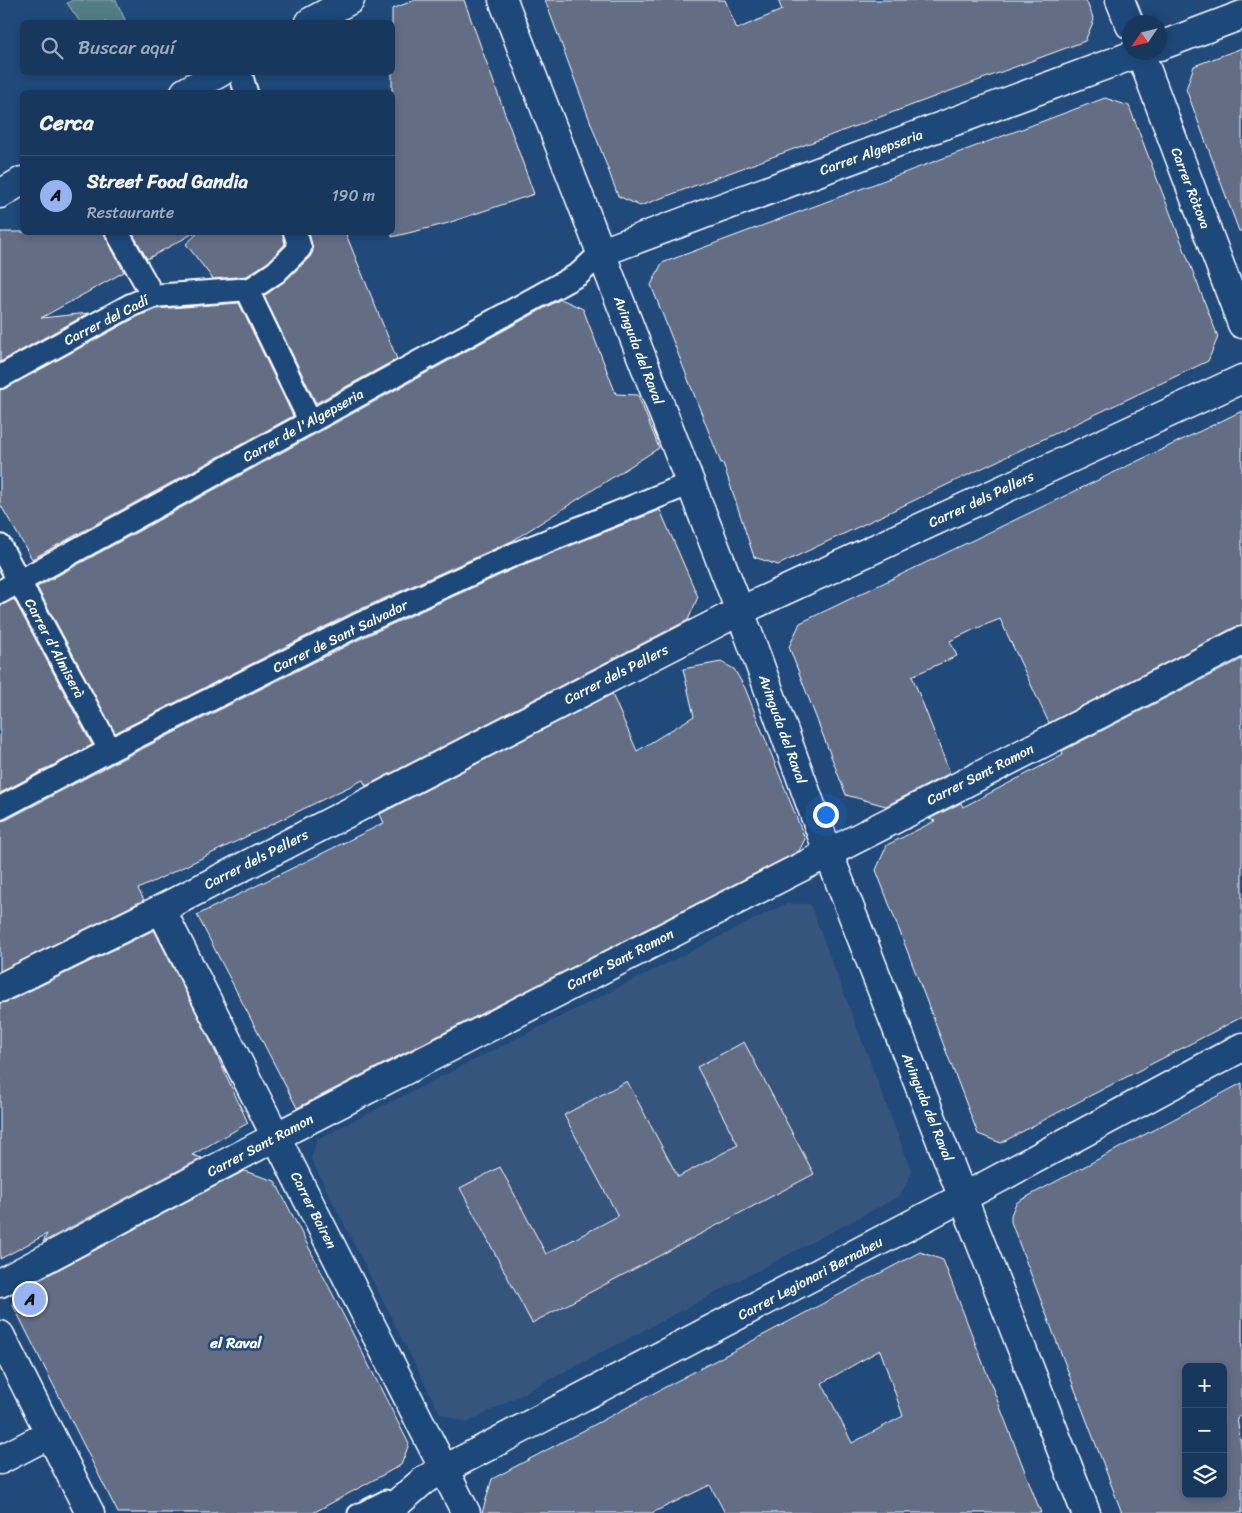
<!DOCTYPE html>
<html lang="es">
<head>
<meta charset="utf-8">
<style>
	body { margin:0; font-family:Sriracha,sans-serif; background:#244365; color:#f1f3f6 }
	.controls { position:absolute; right:15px; bottom:15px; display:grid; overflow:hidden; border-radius:8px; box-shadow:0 2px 8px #0003 }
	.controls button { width:45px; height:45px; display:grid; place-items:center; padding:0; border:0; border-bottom:1px solid #365272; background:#17385c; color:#f1f3f6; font:25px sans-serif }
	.compass { position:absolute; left:1122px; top:15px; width:45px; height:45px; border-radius:50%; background:#17385c; box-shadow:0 2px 8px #0003; rotate:235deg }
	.you { position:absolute; left:825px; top:814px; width:18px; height:18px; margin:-12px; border:4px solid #fff; border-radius:50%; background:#1a73e8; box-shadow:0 0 0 8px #1a73e833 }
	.badge { display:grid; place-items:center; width:32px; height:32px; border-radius:50%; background:#95b2f1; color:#111; font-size:16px; font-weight:700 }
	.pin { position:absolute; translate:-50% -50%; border:2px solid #fff; box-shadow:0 1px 5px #0006 }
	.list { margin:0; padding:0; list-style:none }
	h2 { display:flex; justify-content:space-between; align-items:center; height:65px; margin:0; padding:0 20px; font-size:21px }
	h2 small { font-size:16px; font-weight:400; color:#9eacbb }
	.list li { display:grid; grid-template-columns:32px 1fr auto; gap:15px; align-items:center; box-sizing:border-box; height:80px; padding:0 20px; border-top:1px solid #365272 }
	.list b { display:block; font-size:19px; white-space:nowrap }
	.list p { margin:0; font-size:16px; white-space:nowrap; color:#9eacbb }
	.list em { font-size:16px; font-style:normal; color:#9eacbb }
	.icon { flex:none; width:28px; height:28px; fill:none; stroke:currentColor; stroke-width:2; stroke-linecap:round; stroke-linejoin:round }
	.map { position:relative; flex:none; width:1242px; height:1513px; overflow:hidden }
	.search { position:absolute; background:#17385c; box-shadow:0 2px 8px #0003; left:20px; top:20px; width:375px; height:55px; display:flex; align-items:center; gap:12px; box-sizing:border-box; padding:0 18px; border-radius:8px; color:#9eacbb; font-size:19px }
	.panel { position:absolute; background:#17385c; box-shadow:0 2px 8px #0003; left:20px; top:90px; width:375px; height:145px; border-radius:8px }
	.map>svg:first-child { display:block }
	.built { fill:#34547d }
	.green { fill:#517d85; stroke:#a8bec2 }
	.building { fill:#646d84; stroke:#fff; fill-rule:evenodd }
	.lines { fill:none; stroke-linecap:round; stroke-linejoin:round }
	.service-casing { stroke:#fff; stroke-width:19 }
	.pedestrian-casing { stroke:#fff; stroke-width:26 }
	.minor-casing { stroke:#fff; stroke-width:31 }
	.service { stroke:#1f4a7a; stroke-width:15 }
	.pedestrian { stroke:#1f4a7a; stroke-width:22 }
	.minor { stroke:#1f4a7a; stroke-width:28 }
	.labels { text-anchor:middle; stroke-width:5; stroke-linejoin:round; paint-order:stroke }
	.street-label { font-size:14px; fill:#fff; stroke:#1f4a7a }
	.neighbourhood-label { font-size:15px; font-weight:bold; fill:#fff; stroke:#1f4a7a }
</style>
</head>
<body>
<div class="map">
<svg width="1242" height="1513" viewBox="0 0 1242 1513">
	<rect width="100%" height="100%" fill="#1f4a7a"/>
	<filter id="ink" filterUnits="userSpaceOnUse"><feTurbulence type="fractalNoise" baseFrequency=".02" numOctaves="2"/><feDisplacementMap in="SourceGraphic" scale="10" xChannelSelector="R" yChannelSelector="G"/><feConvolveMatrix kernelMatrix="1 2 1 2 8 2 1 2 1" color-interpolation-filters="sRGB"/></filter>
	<g filter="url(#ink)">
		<polygon class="built" points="785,904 810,904 912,1172 900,1196 467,1423 440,1414 311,1159 317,1139"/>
		<polygon class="green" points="73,0 116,0 126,22 80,22 67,3"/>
		<g class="building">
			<polygon points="415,0 464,0 534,194 445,224 392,237 392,9"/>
			<polygon points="545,0 725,0 737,29 782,10 778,0 1086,0 1094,20 1085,41 640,206 618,196"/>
			<polygon points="1242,48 1242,231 1239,231 1186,89 1194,66"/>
			<polygon points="1105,98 1129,106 1218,337 1208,361 778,565 754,557 723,463 721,463 651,285 662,263"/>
			<polygon points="0,232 104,232 106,238 124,272 41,318 89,313 0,362"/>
			<polygon points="132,232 196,232 147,259"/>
			<polygon points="199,232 282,232 285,244 268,262 247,276 213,279 186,244"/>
			<polygon points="309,232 345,232 397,359 316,403 264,296 285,281 310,257 313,251"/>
			<polygon points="561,299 583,309 616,394 638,395 659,448 512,541 352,613 115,733 37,587"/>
			<polygon points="239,303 293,416 32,559 0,504 0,390 6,388 137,317 156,309"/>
			<polygon points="1242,411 1242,626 1235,627 1049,723 1000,619 975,629 950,641 957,656 912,676 950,773 886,806 846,795 789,647 800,623"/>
			<polygon points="660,510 698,597 688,620 366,786 363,780 138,889 144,900 0,971 0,821 6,820 116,762 364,637 520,566"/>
			<polygon points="14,599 92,745 0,793 0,606"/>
			<polygon points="1242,659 1242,1017 1057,1113 1001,1143 978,1134 876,870 887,845 935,821 929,819 961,803 963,807 1063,755 1062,751"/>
			<polygon points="721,662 734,669 745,688 805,839 799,851 297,1108 197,915 384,823 380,814 612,694 637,751 694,716 683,669"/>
			<polygon points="154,930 208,1036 248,1123 192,1155 202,1158 43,1242 47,1234 0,1259 0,1003 7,1002"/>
			<polygon points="744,1042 814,1174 532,1323 460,1188 500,1167 546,1254 618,1216 564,1115 627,1081 678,1177 738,1145 697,1067"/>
			<path d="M1242 1083V1416L1237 1417 1242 1453V1513H1122L1011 1222V1215L1016 1203 1021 1200ZM1186 1367H1223V1494H1186Z"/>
			<polygon points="244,1171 275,1181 409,1444 401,1465 313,1513 118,1513 13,1305 20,1290"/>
			<path d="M920 1252 943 1260 1041 1513H725L710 1485 652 1513H482L492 1479ZM880 1350 903 1416 852 1443 822 1383Z"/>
		</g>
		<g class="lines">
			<g class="service-casing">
				<polyline id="service" points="356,1513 386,1498"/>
			</g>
			<g class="pedestrian-casing">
				<g id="pedestrian">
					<polyline points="240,72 246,92"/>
					<polyline points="117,232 153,296"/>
					<polyline points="295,232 300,248 276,272 251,289 251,298 310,421"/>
					<polyline points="0,377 131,305 153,296 251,289"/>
					<polyline points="0,546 110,750"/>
					<polyline points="0,592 579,274 602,252"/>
					<polyline points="0,808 110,750 358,625 515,554 689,484"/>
				</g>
			</g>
			<g class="minor-casing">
				<g id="minor">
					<polyline points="503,0 740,611 828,852 1086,1513"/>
					<polyline points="1120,0 1130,25"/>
					<polyline points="310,22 350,0"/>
					<polyline points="1160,46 1242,15"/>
					<polyline points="1140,52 1242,324"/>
					<polyline points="185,92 221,72"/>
					<polyline points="0,194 22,181"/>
					<polyline points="602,252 1141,52"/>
					<polyline points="161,909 466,1513"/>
					<polyline points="0,988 161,909 740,611 1242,379"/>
					<polyline points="0,1283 277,1136 1242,641"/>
					<polyline points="0,1335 90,1513"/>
					<polyline points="0,1460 50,1434"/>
					<polyline points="380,1513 394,1506 424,1480 994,1181 1242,1047"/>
				</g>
			</g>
			<use href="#service" class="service"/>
			<use href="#pedestrian" class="pedestrian"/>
			<use href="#minor" class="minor"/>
		</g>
	</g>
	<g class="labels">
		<g class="street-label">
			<text transform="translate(871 152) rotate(-20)" y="5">Carrer Algepseria</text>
			<text transform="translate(1191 188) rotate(69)" y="5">Carrer Ròtova</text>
			<text transform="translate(106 320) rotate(-27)" y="5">Carrer del Cadí</text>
			<text transform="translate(639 350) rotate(69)" y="5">Avinguda del Raval</text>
			<text transform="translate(303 425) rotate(-29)" y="5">Carrer de l'Algepseria</text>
			<text transform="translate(981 499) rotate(-25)" y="5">Carrer dels Pellers</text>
			<text transform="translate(340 636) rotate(-26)" y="5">Carrer de Sant Salvador</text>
			<text transform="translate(55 648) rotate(62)" y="5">Carrer d'Almiserà</text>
			<text transform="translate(616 674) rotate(-27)" y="5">Carrer dels Pellers</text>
			<text transform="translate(783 729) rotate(70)" y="5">Avinguda del Raval</text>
			<text transform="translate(980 774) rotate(-27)" y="5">Carrer Sant Ramon</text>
			<text transform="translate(256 859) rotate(-27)" y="5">Carrer dels Pellers</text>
			<text transform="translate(620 959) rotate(-27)" y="5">Carrer Sant Ramon</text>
			<text transform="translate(928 1107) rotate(68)" y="5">Avinguda del Raval</text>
			<text transform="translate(260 1145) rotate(-28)" y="5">Carrer Sant Ramon</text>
			<text transform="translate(314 1210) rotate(63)" y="5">Carrer Bairen</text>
			<text transform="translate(810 1278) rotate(-28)" y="5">Carrer Legionari Bernabeu</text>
		</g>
		<g class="neighbourhood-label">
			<text x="236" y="1348">el Raval</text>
		</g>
	</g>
</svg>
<div class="controls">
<button>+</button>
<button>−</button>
<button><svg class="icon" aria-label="layers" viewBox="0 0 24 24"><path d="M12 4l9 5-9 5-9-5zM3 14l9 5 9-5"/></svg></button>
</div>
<svg class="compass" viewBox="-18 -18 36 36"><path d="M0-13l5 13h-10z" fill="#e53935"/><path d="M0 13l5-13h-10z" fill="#9eacbb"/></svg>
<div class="you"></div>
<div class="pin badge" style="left:30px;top:1299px">A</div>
<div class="search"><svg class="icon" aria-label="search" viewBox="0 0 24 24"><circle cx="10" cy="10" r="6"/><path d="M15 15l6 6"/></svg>Buscar aquí</div>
<section class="panel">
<h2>Cerca<small></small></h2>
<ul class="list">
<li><span class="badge">A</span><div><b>Street Food Gandia</b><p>Restaurante</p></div><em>190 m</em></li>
</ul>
</section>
</div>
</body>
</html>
